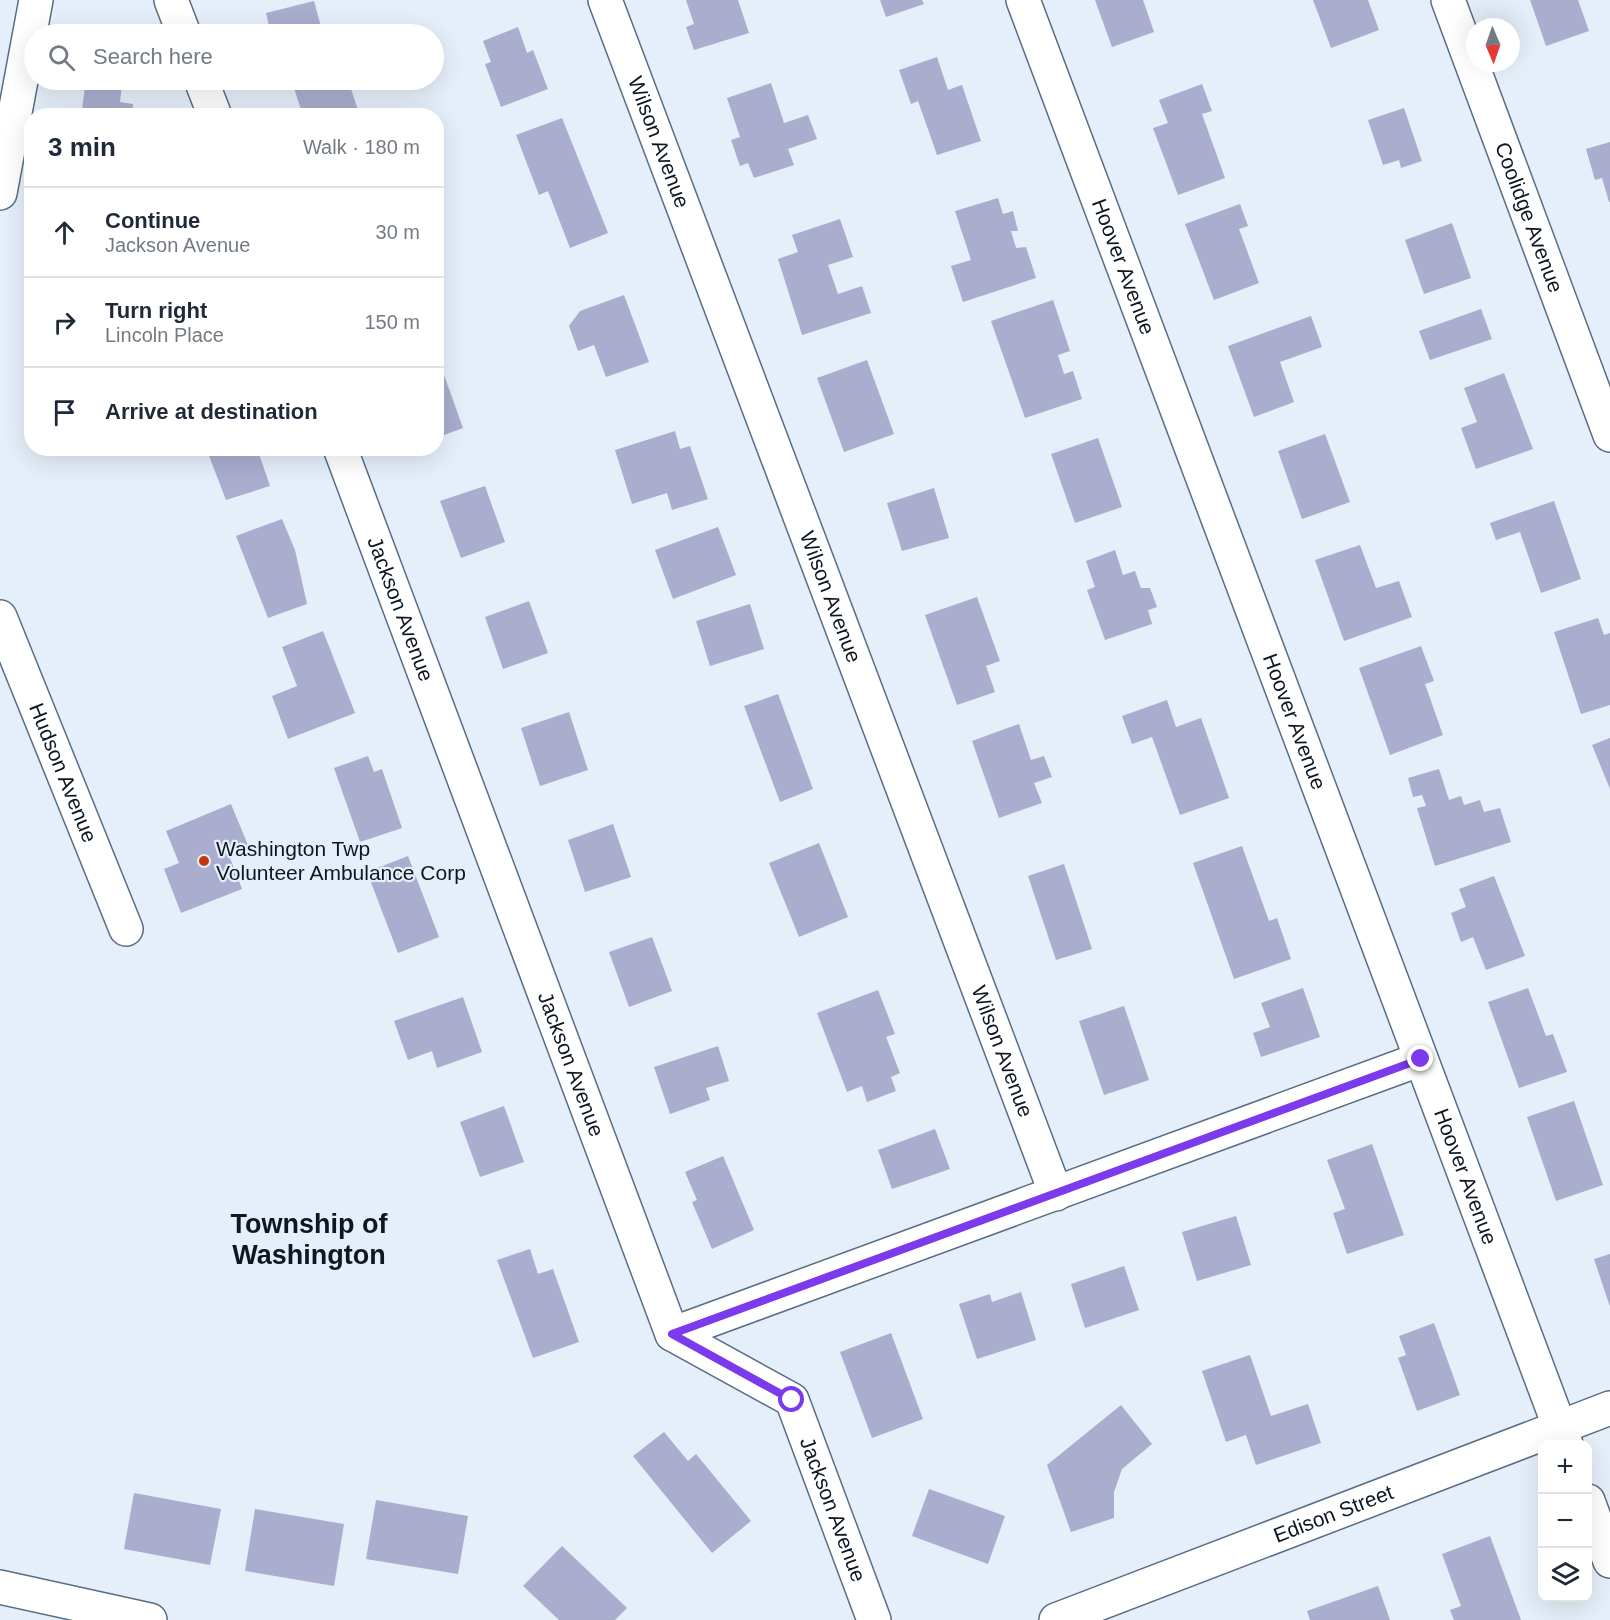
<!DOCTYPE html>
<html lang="en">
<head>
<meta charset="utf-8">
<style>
	body { margin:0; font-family:Helvetica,sans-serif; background:#f6f6f7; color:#1f2937 }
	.controls { position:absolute; right:18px; bottom:18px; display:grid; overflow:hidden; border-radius:12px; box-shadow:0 6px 24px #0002 }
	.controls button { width:54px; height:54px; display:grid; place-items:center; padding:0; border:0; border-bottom:2px solid #e0e1e3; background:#fff; color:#1f2937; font:30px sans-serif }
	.compass { position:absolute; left:1466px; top:18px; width:54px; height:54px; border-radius:50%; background:#fff; box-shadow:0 6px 24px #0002; rotate:178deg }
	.stop { position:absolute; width:18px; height:18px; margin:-14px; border:4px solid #7c3aed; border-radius:50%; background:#fff }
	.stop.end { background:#7c3aed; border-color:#fff; box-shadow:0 2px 6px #0008 }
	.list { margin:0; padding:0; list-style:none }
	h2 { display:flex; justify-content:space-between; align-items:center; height:78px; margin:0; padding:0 24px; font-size:26px }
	h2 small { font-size:20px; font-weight:400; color:#747a83 }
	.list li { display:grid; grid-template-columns:39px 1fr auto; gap:18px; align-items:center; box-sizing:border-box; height:90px; padding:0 24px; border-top:2px solid #e0e1e3 }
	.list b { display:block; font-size:22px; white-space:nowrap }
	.list p { margin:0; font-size:20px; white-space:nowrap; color:#747a83 }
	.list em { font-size:20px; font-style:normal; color:#747a83 }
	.icon { flex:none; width:33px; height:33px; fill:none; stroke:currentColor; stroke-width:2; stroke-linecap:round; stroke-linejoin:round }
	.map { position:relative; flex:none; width:1610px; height:1620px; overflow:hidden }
	.search { position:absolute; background:#fff; box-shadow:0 6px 24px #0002; left:24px; top:24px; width:420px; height:66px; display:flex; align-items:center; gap:15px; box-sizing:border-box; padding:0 21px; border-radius:33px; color:#747a83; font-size:22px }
	.panel { position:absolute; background:#fff; box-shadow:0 6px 24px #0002; left:24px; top:108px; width:420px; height:348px; border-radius:24px }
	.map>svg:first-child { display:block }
	.building { fill:#aaadce }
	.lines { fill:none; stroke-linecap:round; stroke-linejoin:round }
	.minor-casing { stroke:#586d86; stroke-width:36 }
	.minor { stroke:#fff; stroke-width:33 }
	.route { stroke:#7c3aed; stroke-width:8 }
	.poi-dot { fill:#c2390f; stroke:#e5effa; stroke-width:2 }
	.labels { text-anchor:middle; stroke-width:4.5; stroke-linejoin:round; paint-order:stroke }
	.street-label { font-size:21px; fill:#0e1620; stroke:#e5effa }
	.poi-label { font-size:21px; fill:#0e1620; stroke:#e5effa; text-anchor:start }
	.district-label { font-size:27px; font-weight:bold; fill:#0e1620; stroke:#e5effa }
</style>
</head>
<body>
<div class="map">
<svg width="1610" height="1620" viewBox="0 0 1610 1620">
	<rect width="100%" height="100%" fill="#e5effa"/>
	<g class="building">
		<polygon points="686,0 738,0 749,33 694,50 686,27 694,24"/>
		<polygon points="880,0 922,0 924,4 886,17"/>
		<polygon points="1095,0 1143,0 1154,32 1112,47"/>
		<polygon points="1313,0 1368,0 1379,30 1331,48"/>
		<polygon points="1530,0 1578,0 1589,31 1546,46"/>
		<polygon points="314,1 323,34 271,34 266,13"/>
		<polygon points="518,27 527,53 533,50 548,89 501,107 485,64 491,62 483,41"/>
		<polygon points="937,57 948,90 962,85 981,141 937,155 918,101 911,104 899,70"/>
		<polygon points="86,80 122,85 120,102 133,104 132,116 81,116"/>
		<polygon points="310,80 348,80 360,116 303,116 293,85"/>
		<polygon points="771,83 784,123 808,115 817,139 788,149 794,165 754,178 748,163 740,166 731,140 740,137 727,98"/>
		<polygon points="1202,84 1212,111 1202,114 1225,178 1178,195 1153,128 1168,123 1159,100"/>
		<polygon points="1404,108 1422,161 1401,168 1399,160 1383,165 1368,120"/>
		<polygon points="562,118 608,233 570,248 548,191 539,195 516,135"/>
		<polygon points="1610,142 1610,202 1609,202 1602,178 1595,180 1586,149"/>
		<polygon points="998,198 1003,214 1013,211 1018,231 1011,231 1016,248 1026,247 1036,278 963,302 951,266 971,260 955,211"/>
		<polygon points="1240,204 1248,226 1239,229 1259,283 1214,300 1185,224"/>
		<polygon points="840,219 853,257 828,265 838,294 862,286 871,313 802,335 778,259 798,252 792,235"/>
		<polygon points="1452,223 1471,278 1424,294 1405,240"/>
		<polygon points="624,295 649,362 606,377 594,345 578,351 569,326 580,311"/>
		<polygon points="1053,300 1070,351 1058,355 1064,374 1073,371 1082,399 1025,418 991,321"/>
		<polygon points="1481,309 1492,339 1430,360 1419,331"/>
		<polygon points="1311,316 1322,347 1280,362 1294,402 1254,417 1228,346"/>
		<polygon points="867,360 894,434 844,452 817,378"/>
		<polygon points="1504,373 1533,449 1476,469 1461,428 1477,422 1464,388"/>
		<polygon points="444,375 463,428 436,438 436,378"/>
		<polygon points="675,431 680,449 690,446 708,499 672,510 667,493 632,504 615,450"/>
		<polygon points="1325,434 1350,502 1302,519 1278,451"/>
		<polygon points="1098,438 1122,507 1075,523 1051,454"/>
		<polygon points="206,448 257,448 270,486 226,500"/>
		<polygon points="485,486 505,542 461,558 440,501"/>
		<polygon points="934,488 949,538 902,551 887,503"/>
		<polygon points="1554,501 1581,579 1541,593 1520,532 1496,540 1490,523"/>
		<polygon points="282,519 295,550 307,604 268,618 236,536"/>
		<polygon points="718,527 736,575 673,599 655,550"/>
		<polygon points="1360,545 1376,588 1399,581 1412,617 1344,641 1315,560"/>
		<polygon points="1115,550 1123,575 1135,571 1141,588 1150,588 1157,607 1148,610 1152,624 1105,640 1087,590 1095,587 1086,561"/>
		<polygon points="977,597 1000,661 986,666 995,692 957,705 925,615"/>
		<polygon points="529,601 548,653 503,669 485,617"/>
		<polygon points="750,604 764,649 710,666 696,621"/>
		<polygon points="1598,618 1604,635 1610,633 1610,705 1581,714 1554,632"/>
		<polygon points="323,631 355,713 288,739 272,696 297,686 282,647"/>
		<polygon points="1421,646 1434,681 1425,684 1443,735 1390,755 1359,668"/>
		<polygon points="778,694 813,789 780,802 744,706"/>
		<polygon points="1167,700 1176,727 1201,718 1229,798 1180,815 1152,737 1132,744 1122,716"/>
		<polygon points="569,712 588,770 540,786 521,728"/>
		<polygon points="1019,724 1031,760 1044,756 1052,777 1034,783 1042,803 999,818 972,741"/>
		<polygon points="1610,738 1610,789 1592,745"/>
		<polygon points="368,756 374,772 382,769 402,828 360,842 334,768"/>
		<polygon points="1439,769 1449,800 1461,796 1464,805 1480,800 1484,812 1500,808 1511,842 1435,866 1417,808 1426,806 1422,795 1413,797 1408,778"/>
		<polygon points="231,804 250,850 230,858 242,889 181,913 164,869 179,863 166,831"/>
		<polygon points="613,824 631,877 585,892 568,840"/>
		<polygon points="819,843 848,917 799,937 769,863"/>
		<polygon points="1242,846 1269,921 1277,918 1291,959 1234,979 1193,863"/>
		<polygon points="408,856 439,937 398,953 367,872"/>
		<polygon points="1064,864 1092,949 1056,960 1028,876"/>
		<polygon points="1494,876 1525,956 1486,970 1473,937 1461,942 1451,913 1466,907 1459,889"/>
		<polygon points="652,937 672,991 629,1007 609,952"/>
		<polygon points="1303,988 1320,1037 1261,1057 1253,1033 1270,1027 1261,1003"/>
		<polygon points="1528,988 1546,1036 1553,1034 1567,1072 1519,1088 1488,1002"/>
		<polygon points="878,990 895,1034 886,1037 900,1073 891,1077 896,1091 867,1102 862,1086 847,1092 817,1013"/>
		<polygon points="463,997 482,1052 437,1068 432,1051 408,1060 394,1021"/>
		<polygon points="1124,1006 1149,1080 1104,1095 1079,1021"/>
		<polygon points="718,1046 729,1081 706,1088 710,1100 670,1114 654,1067"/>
		<polygon points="1574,1101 1603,1185 1556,1201 1527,1117"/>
		<polygon points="504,1106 524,1162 480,1177 460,1122"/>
		<polygon points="935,1129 950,1169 892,1189 878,1150"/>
		<polygon points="1372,1144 1404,1235 1347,1254 1333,1213 1345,1209 1327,1160"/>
		<polygon points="723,1156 754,1230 712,1249 692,1202 697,1200 685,1172"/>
		<polygon points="1236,1216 1251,1265 1197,1281 1182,1232"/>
		<polygon points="530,1249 538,1274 553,1269 579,1342 533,1358 497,1260"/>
		<polygon points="1610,1254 1610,1307 1594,1259"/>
		<polygon points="1124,1266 1139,1310 1085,1328 1071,1284"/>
		<polygon points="1021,1292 1036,1340 977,1359 959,1304 990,1294 992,1302"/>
		<polygon points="1434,1323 1460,1395 1417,1411 1398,1358 1406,1355 1399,1336"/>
		<polygon points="891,1333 923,1419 872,1438 840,1352"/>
		<polygon points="1250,1355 1271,1416 1308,1404 1321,1443 1256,1465 1246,1435 1226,1442 1202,1371"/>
		<polygon points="1121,1405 1152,1444 1122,1469 1114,1492 1114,1518 1071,1532 1047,1465"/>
		<polygon points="664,1432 688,1461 696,1454 751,1521 712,1553 633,1456"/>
		<polygon points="929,1489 1005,1516 988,1564 912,1536"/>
		<polygon points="134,1493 221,1509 210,1565 124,1549"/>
		<polygon points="376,1500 468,1516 458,1574 366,1559"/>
		<polygon points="255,1509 344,1524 334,1586 245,1571"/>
		<polygon points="1490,1536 1521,1620 1454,1620 1450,1610 1461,1606 1442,1554"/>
		<polygon points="562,1546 627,1608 615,1620 559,1620 523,1586"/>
		<polygon points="1378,1586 1390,1620 1310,1620 1307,1611"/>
	</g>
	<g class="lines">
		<g class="minor-casing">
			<g id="minor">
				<polyline points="171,0 184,34"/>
				<path id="s1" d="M605 0 1056 1194"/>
				<path id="s2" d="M1023 0 1566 1444"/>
				<path id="s3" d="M1448 0 1610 435"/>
				<polyline points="201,80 215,116"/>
				<polyline points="0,193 36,0"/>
				<path id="s4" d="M340 448 672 1334 792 1400 874 1620"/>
				<path id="s5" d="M0 617 126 929"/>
				<polyline points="672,1334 1421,1059"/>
				<polyline points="1588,1501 1610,1561"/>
				<polyline points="0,1587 150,1620"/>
				<path id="s6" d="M1056 1620 1610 1408"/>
			</g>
		</g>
		<use href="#minor" class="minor"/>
	</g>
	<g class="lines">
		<polyline class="route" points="792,1400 672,1334 1421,1059"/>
	</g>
	<circle class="poi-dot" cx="204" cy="861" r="6"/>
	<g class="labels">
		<g class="street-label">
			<text dy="7" stroke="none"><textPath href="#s1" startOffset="152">Wilson Avenue</textPath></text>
			<text dy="7" stroke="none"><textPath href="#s3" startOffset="232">Coolidge Avenue</textPath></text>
			<text dy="7" stroke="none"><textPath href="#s2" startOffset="285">Hoover Avenue</textPath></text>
			<text dy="7" stroke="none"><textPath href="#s1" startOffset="638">Wilson Avenue</textPath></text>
			<text dy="7" stroke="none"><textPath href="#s4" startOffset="172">Jackson Avenue</textPath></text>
			<text dy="7" stroke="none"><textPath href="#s2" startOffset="771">Hoover Avenue</textPath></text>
			<text dy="7" stroke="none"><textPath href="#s5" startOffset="168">Hudson Avenue</textPath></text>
			<text dy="7" stroke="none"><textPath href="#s1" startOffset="1124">Wilson Avenue</textPath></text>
			<text dy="7" stroke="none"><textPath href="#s4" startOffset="658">Jackson Avenue</textPath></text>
			<text dy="7" stroke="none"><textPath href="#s2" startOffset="1257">Hoover Avenue</textPath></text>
			<text dy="7" stroke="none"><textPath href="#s4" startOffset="1200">Jackson Avenue</textPath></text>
			<text dy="7" stroke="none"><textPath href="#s6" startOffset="297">Edison Street</textPath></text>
		</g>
		<g class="poi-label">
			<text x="216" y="856">Washington Twp<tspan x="216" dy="24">Volunteer Ambulance Corp</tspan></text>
		</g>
		<g class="district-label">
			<text x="309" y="1233">Township of<tspan x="309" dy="31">Washington</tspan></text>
		</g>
	</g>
</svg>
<div class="controls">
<button>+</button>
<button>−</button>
<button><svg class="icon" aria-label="layers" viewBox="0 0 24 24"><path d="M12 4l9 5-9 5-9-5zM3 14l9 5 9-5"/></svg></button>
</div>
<svg class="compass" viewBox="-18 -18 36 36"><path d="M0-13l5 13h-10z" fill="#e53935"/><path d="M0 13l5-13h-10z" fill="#747a83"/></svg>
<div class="stop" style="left:792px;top:1400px"></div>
<div class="stop end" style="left:1421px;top:1059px"></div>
<div class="search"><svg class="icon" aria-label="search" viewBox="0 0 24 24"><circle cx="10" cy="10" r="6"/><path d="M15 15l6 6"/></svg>Search here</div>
<section class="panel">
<h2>3 min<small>Walk · 180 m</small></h2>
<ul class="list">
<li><svg class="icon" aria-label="ahead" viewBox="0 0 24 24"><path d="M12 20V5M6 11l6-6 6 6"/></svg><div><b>Continue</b><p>Jackson Avenue</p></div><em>30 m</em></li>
<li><svg class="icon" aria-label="right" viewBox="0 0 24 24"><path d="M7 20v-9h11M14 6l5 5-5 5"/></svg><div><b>Turn right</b><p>Lincoln Place</p></div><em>150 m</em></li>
<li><svg class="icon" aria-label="arrive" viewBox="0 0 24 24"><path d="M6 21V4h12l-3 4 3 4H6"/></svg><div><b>Arrive at destination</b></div></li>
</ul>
</section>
</div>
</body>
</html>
